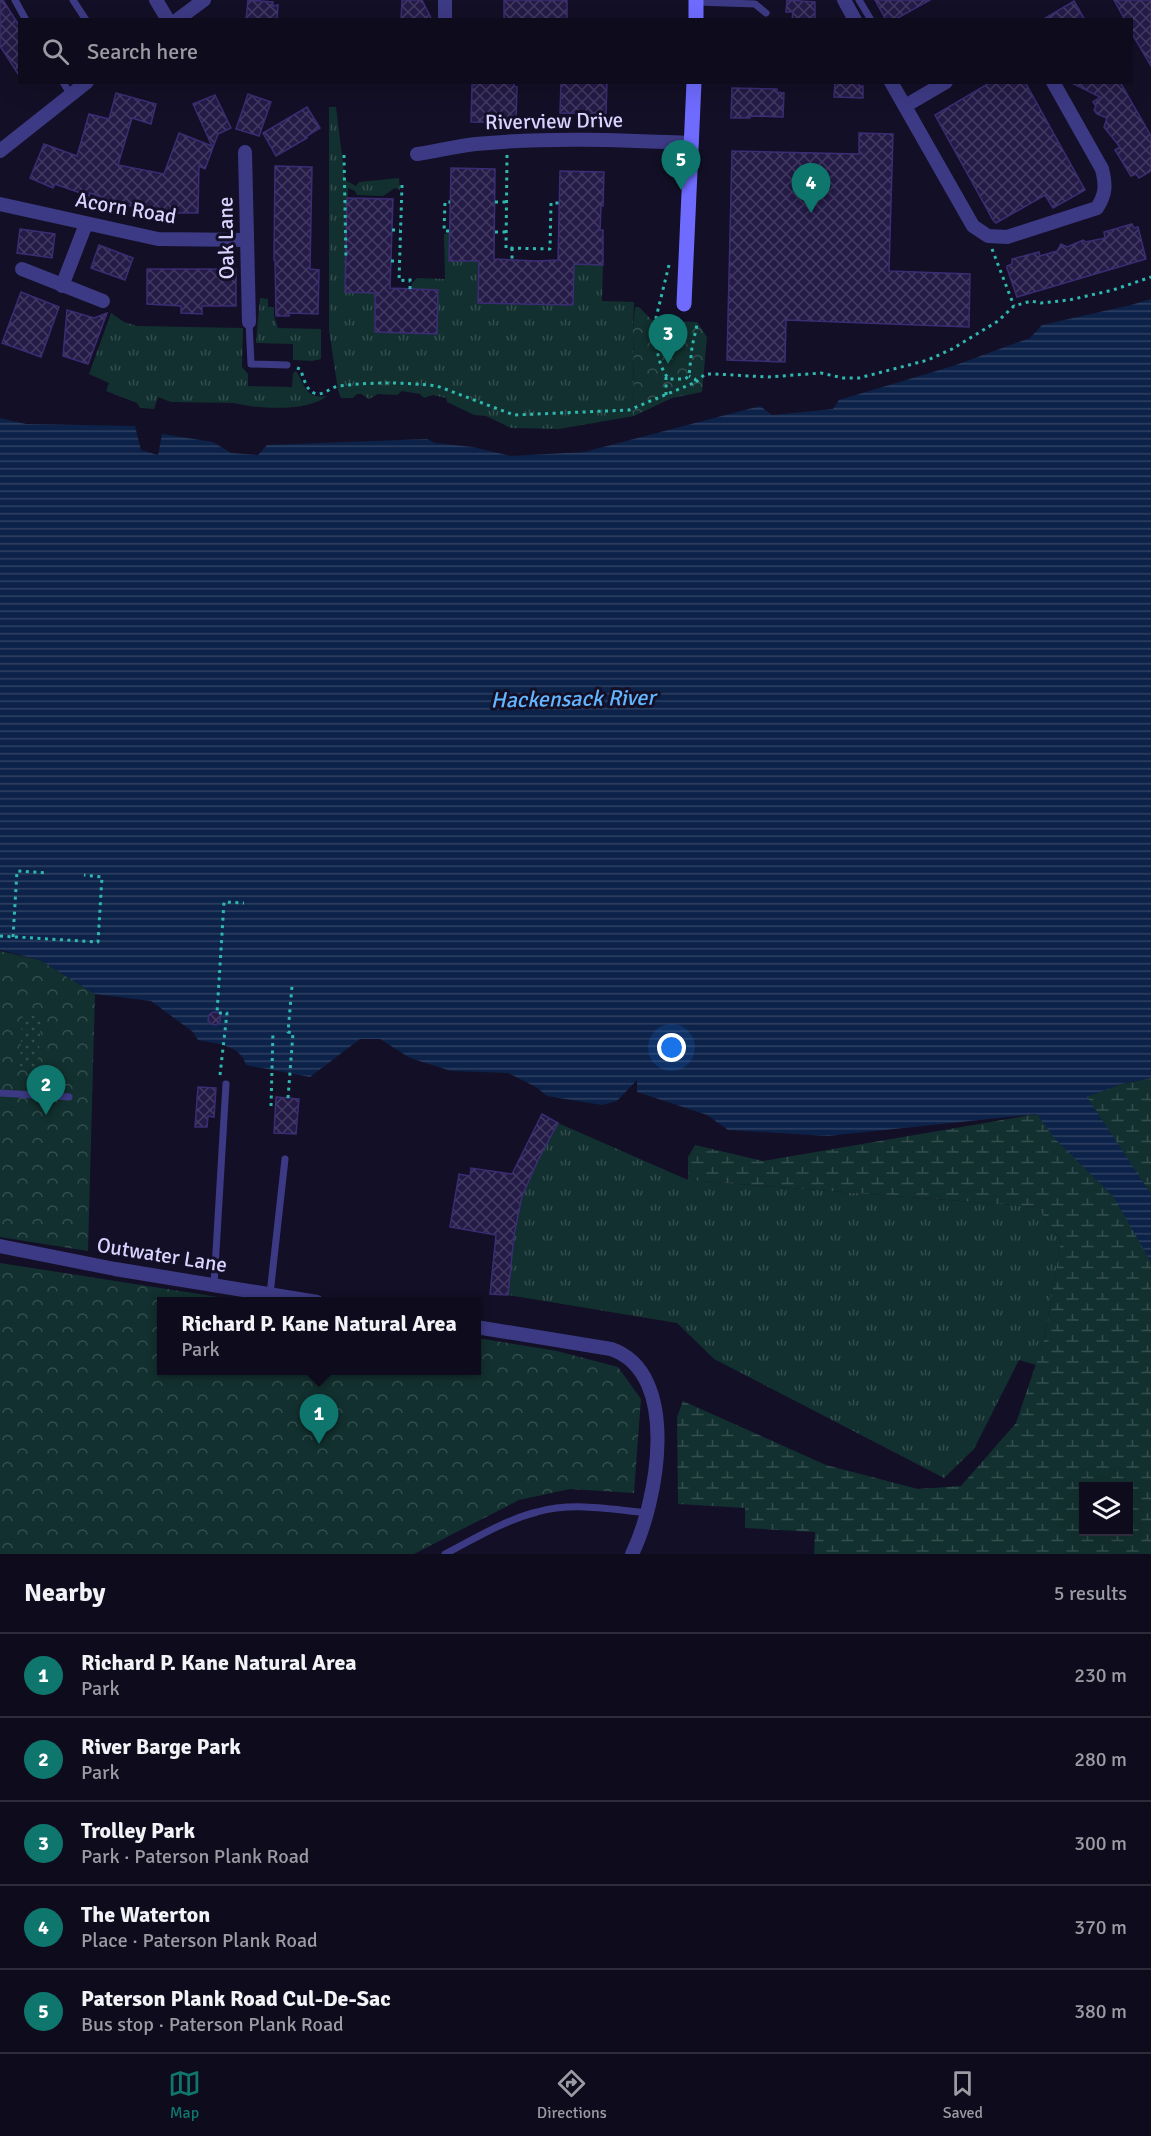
<!DOCTYPE html>
<html lang="en">
<head>
<meta charset="utf-8">
<style>
	body { margin:0; font-family:Signika,sans-serif; background:#1c1929; color:#f1f3f6 }
	.controls { position:absolute; right:18px; bottom:18px; display:grid; overflow:hidden; border-radius:0px; box-shadow:0 6px 24px #0002 }
	.controls button { width:54px; height:54px; display:grid; place-items:center; padding:0; border:0; border-bottom:2px solid #2e2b3b; background:#0e0b1c; color:#f1f3f6; font:30px sans-serif }
	.you { position:absolute; left:672px; top:1048px; width:21px; height:21px; margin:-15px; border:4px solid #fff; border-radius:50%; background:#1a73e8; box-shadow:0 0 0 9px #1a73e833 }
	.badge { display:grid; place-items:center; width:39px; height:39px; border-radius:50%; background:#0f766e; color:#fff; font-size:20px; font-weight:700 }
	.pin { position:absolute; translate:-50% -50px; filter:drop-shadow(0 2px 3px #0008) }
	.pin::after { content:''; position:absolute; top:32px; width:21px; height:18px; background:inherit; clip-path:polygon(0 0,100% 0,50% 100%) }
	.popup { position:absolute; left:157px; top:1297px; width:324px; height:78px; box-sizing:border-box; display:grid; place-content:center; border-radius:0px; background:#0e0b1c; filter:drop-shadow(0 2px 4px #0005); font-size:20px; white-space:nowrap; color:#9b9ba3 }
	.popup b { font-size:22px; color:#f1f3f6 }
	.popup::after { content:''; position:absolute; left:50%; top:100%; margin-left:-12px; border:12px solid transparent; border-top-color:#0e0b1c }
	.list { margin:0; padding:0; list-style:none }
	h2 { display:flex; justify-content:space-between; align-items:center; height:78px; margin:0; padding:0 24px; font-size:26px }
	h2 small { font-size:20px; font-weight:400; color:#9b9ba3 }
	.list li { display:grid; grid-template-columns:39px 1fr auto; gap:18px; align-items:center; box-sizing:border-box; height:84px; padding:0 24px; border-top:2px solid #2e2b3b }
	.list b { display:block; font-size:22px; white-space:nowrap }
	.list p { margin:0; font-size:20px; white-space:nowrap; color:#9b9ba3 }
	.list em { font-size:20px; font-style:normal; color:#9b9ba3 }
	.icon { flex:none; width:33px; height:33px; fill:none; stroke:currentColor; stroke-width:2; stroke-linecap:round; stroke-linejoin:round }
	.map { position:relative; flex:none; width:1151px; height:1554px; overflow:hidden }
	.search { position:absolute; background:#0e0b1c; box-shadow:0 6px 24px #0002; left:18px; right:18px; top:18px; height:66px; display:flex; align-items:center; gap:15px; box-sizing:border-box; padding:0 21px; border-radius:0px; color:#9b9ba3; font-size:22px }
	.sheet { height:498px; background:#0e0b1c }
	nav { display:flex; justify-content:space-around; align-items:center; box-sizing:border-box; height:84px; border-top:2px solid #2e2b3b; background:#0e0b1c; font-size:16px; color:#9b9ba3 }
	nav a { display:grid; justify-items:center; gap:3px }
	nav .on { color:#0f766e }
	.map>svg:first-child { display:block }
	.grass { fill:url(#grass-tufts) }
	.wetland { fill:url(#wetland-marsh); fill-rule:evenodd }
	.park { fill:url(#park-crowns) }
	.garden { fill:url(#garden-dots) }
	.water { fill:url(#water-rules) }
	.building { fill:url(#building-cross-hatch); stroke:#3b2d73; stroke-width:1.5 }
	.lines { fill:none; stroke-linecap:round; stroke-linejoin:round }
	.path { stroke:#2fb8b0; stroke-width:3; stroke-dasharray:3 4.5; stroke-linecap:butt }
	.lane { stroke:#3d3a85; stroke-width:7 }
	.street { stroke:#3d3a85; stroke-width:14 }
	.secondary { stroke:#6f6bff; stroke-width:15 }
	.labels { text-anchor:middle; stroke-width:6; stroke-linejoin:round; paint-order:stroke }
	.street-label { font-size:21px; fill:#d9d4ff; stroke:#130f26 }
	.water-label { font-size:22px; font-style:italic; fill:#62b6ff; stroke:#130f26 }
</style>
</head>
<body>
<div class="map">
<svg width="1151" height="1554" viewBox="0 0 1151 1554">
	<defs>
		<pattern id="grass-tufts" width="24" height="20" patternUnits="userSpaceOnUse" patternTransform="scale(1.5)"><rect width="24" height="20" fill="#12302f"/><path d="M3 7l-1-3M5 7V3M7 7l1-3M15 17l-1-3M17 17v-4M19 17l1-3" fill="none" stroke="#344d4e"/></pattern>
		<pattern id="wetland-marsh" width="20" height="14" patternUnits="userSpaceOnUse" patternTransform="scale(1.5)"><rect width="20" height="14" fill="#12302f"/><path d="M1 5h8M5 5V1M11 12h8M15 12V8" fill="none" stroke="#344d4e"/></pattern>
		<pattern id="park-crowns" width="20" height="18" patternUnits="userSpaceOnUse" patternTransform="scale(1.5)"><rect width="20" height="18" fill="#12302f"/><path d="M2 6a3 3 0 1 1 6 0M12 15a3 3 0 1 1 6 0" fill="none" stroke="#344d4e"/></pattern>
		<pattern id="garden-dots" width="8" height="8" patternUnits="userSpaceOnUse" patternTransform="scale(1.5)"><rect width="8" height="8" fill="#12302f"/><path d="M2 2h.1M6 6h.1" fill="none" stroke="#344d4e" stroke-width="1.8" stroke-linecap="round"/></pattern>
		<pattern id="water-rules" width="6" height="5" patternUnits="userSpaceOnUse" patternTransform="scale(1.5)"><rect width="6" height="5" fill="#0c2248"/><path d="M0 2.5h6" fill="none" stroke="#2f4163"/></pattern>
		<pattern id="building-cross-hatch" width="8" height="8" patternUnits="userSpaceOnUse" patternTransform="scale(1.5)"><rect width="8" height="8" fill="#241b47"/><path d="M0 0l8 8M0 8l8-8" fill="none" stroke="#433b63"/></pattern>
	</defs>
	<rect width="100%" height="100%" fill="#130f26"/>
	<g class="grass">
		<polygon points="329,107 336,107 345,180 356,186 359,182 399,178 400,190 395,188 383,196 357,195 355,191 348,188 346,233 375,293 375,332 437,333 438,290 411,289 412,283 417,278 445,279 444,234 449,233 449,261 479,261 536,304 573,305 574,264 603,265 602,301 634,302 633,330 634,416 559,429 511,428 486,416 474,415 447,402 446,398 433,395 424,398 420,394 402,391 397,395 378,394 369,399 361,394 357,394 353,398 341,398 338,390 329,330"/>
		<polygon points="260,298 268,299 268,307 274,307 274,316 278,328 321,329 321,359 312,361 293,360 293,344 256,343"/>
		<path d="M111 313 124 322 137 326 243 328 242 367 248 374V386L292 387 293 373 296 371C306 386 305 399 327 396 308 412 257 409 234 403L171 402 158 397 154 409 140 408 137 403 106 391 109 383 89 374Z"/>
		<path d="M558 1123 688 1180 1037 1207 1061 1241 1044 1340 1036 1365 1019 1360 974 1449 944 1478 714 1359 677 1323 508 1295C510 1263 513 1230 522 1198 529 1172 545 1147 558 1123Z"/>
	</g>
	<path class="wetland" d="M1151 1078V1554H814L815 1532 745 1528V1508L678 1504 677 1417 683 1401 826 1465 918 1489 961 1486 1016 1423 1044 1340 1061 1241 1037 1207 688 1180V1157L695 1145 763 1161 1037 1114 1121 1084ZM1084 1486H1128V1532H1084Z"/>
	<g class="park">
		<polygon points="635,307 639,307 652,320 697,322 707,337 702,392 672,398 634,416 633,330"/>
		<polygon points="0,951 40,960 95,994 88,1251 0,1237"/>
		<polygon points="0,1263 244,1301 162,1302 162,1370 476,1370 477,1338 557,1351 618,1367 641,1399 634,1493 570,1489 519,1500 414,1554 0,1554"/>
	</g>
	<polygon class="garden" points="22,1015 41,1016 38,1070 20,1069"/>
	<path class="water" d="M1151 299V1078L1121 1084 1087 1097 1151 1194V1262L1113 1196 1055 1139 1037 1114 828 1136 728 1130 707 1115 637 1092V1080L617 1101 602 1105 547 1096 536 1087 508 1073 451 1071 410 1058 380 1039H360L310 1077 246 1065C240 1044 216 1044 198 1040L193 1032 151 1001 95 994 40 960 0 950V418L26 424 135 426 141 450 158 455 162 434 213 442 231 453 258 455 267 445 427 439 435 443 473 447 511 456 584 452 760 406 772 415 833 409 839 400 953 366 1030 338 1042 325 1131 305Z"/>
	<g class="building">
		<polygon points="0,0 3,0 20,27 20,77 0,46"/>
		<polygon points="248,0 273,2 273,6 278,5 277,20 246,20"/>
		<polygon points="402,0 422,0 432,20 401,20"/>
		<rect x="504" y="0" width="63" height="20"/>
		<polygon points="787,0 815,2 815,20 792,20 793,12 786,12"/>
		<polygon points="875,0 930,0 894,20 886,20"/>
		<polygon points="1114,0 1151,0 1151,66 1131,32 1131,20 1125,20"/>
		<polygon points="1074,1 1085,20 1042,20"/>
		<polygon points="475,82 514,82 514,86 517,87 516,123 471,122 472,85 475,85"/>
		<polygon points="561,82 607,82 606,114 560,113"/>
		<polygon points="835,82 859,82 859,86 863,86 863,98 834,97"/>
		<polygon points="991,82 1025,82 1085,190 1053,208 1045,195 996,223 993,220 935,115"/>
		<polygon points="1070,82 1120,82 1151,136 1151,171 1139,178 1136,174 1131,176 1115,150 1120,147 1104,127 1107,118 1097,114 1094,110 1096,106 1093,102 1100,97"/>
		<polygon points="732,88 777,89 777,92 784,93 783,117 750,116 750,118 731,118"/>
		<polygon points="116,93 156,104 151,124 132,118 118,165 164,174 179,133 212,146 193,104 215,95 231,128 218,134 205,169 199,166 198,213 164,213 121,204 90,193 89,196 55,184 53,188 30,178 44,144 77,156 89,114 109,119"/>
		<polygon points="248,94 271,102 259,136 236,129"/>
		<polygon points="307,107 320,128 307,136 307,138 276,156 263,133"/>
		<polygon points="859,133 893,134 889,271 970,274 969,327 786,320 785,362 727,360 732,151 859,154"/>
		<polygon points="275,166 312,167 310,269 319,270 318,314 289,313 289,316 276,316 275,260 274,260"/>
		<polygon points="451,168 495,169 494,259 536,261 558,260 560,171 604,172 603,206 601,206 600,230 603,230 603,265 574,264 573,305 478,303 479,261 449,261"/>
		<polygon points="347,198 393,199 390,288 438,290 437,334 375,332 375,293 345,292"/>
		<polygon points="1132,224 1134,228 1138,227 1146,259 1017,297 1007,268 1007,266 1012,264 1012,259 1039,252 1040,256 1057,251 1061,244 1067,247 1083,240 1086,242 1105,238 1104,232"/>
		<polygon points="20,229 55,234 52,258 17,253"/>
		<polygon points="99,245 133,258 125,280 91,268"/>
		<polygon points="147,269 236,269 236,306 202,306 202,314 181,313 181,306 147,304"/>
		<polygon points="21,292 59,307 41,357 2,343"/>
		<polygon points="67,310 94,318 107,313 88,364 63,356"/>
		<polygon points="213,1012 221,1013 220,1021 216,1025 211,1024 208,1020 209,1015"/>
		<polygon points="198,1087 216,1088 214,1117 208,1116 207,1127 195,1127"/>
		<polygon points="276,1097 299,1099 296,1134 274,1133"/>
		<polygon points="542,1114 558,1123 539,1158 522,1196 514,1235 508,1295 490,1294 496,1235 450,1227 459,1174 470,1176 471,1168 512,1174"/>
	</g>
	<g class="lines">
		<g class="path">
			<polyline points="344,155 346,260"/>
			<polyline points="507,155 506,248 550,249 551,203 560,203"/>
			<polyline points="402,185 399,280 410,281"/>
			<polyline points="495,202 507,202"/>
			<polyline points="392,230 400,230"/>
			<polyline points="449,231 444,231 445,202 450,202"/>
			<polyline points="495,232 506,232"/>
			<polyline points="512,248 512,260"/>
			<polyline points="992,249 1014,306"/>
			<polyline points="391,261 399,261"/>
			<path d="M669 265 655 322C655 339 657 366 669 379H685L689 376 692 347 697 325"/>
			<polyline points="410,289 410,278"/>
			<path d="M297 368 300 369C304 377 305 389 314 393 323 397 330 387 339 386 372 382 404 382 437 386L514 415 629 410 696 382 695 379 689 376"/>
			<polyline points="696,382 705,374 715,374 768,377 821,373 843,378 859,378 928,360 952,349 998,321 1014,306 1031,301 1041,303 1069,300 1113,290 1151,277"/>
			<polyline points="666,395 666,377"/>
			<polyline points="0,936 98,942 102,877 84,875"/>
			<polyline points="13,937 17,871 48,873"/>
			<polyline points="220,1075 227,1013 217,1013 224,902 244,903"/>
			<polyline points="288,1098 293,1033 288,1032 292,986"/>
			<polyline points="271,1106 273,1031"/>
		</g>
		<g class="lane">
			<polyline points="15,0 26,20"/>
			<polyline points="73,0 86,20"/>
			<polyline points="859,0 871,20"/>
			<polyline points="696,2 755,4 766,13"/>
			<polyline points="63,82 70,94"/>
			<polyline points="249,322 251,364 287,365"/>
			<polyline points="0,1093 69,1097"/>
			<polyline points="214,1285 226,1084"/>
			<polyline points="270,1294 285,1159"/>
			<path d="M445 1554C474 1539 505 1520 537 1512 572 1502 611 1509 647 1513"/>
		</g>
		<g class="street">
			<polyline points="156,0 168,20"/>
			<polyline points="844,0 855,20"/>
			<polyline points="177,20 204,0"/>
			<polyline points="445,20 445,0"/>
			<path d="M891 82 973 226 988 236 1007 237 1097 208C1106 194 1106 185 1102 169L1053 82"/>
			<polyline points="905,106 946,82"/>
			<polyline points="0,151 87,82"/>
			<polyline points="245,152 249,322"/>
			<path d="M417 154C437 151 457 146 476 144 548 137 620 140 692 143"/>
			<polyline points="0,204 158,239 247,240"/>
			<polyline points="22,269 103,301"/>
			<polyline points="62,286 86,224"/>
			<polyline points="0,1246 115,1269 317,1302"/>
			<path d="M476 1327 611 1349C682 1373 657 1503 632 1554"/>
		</g>
		<g class="secondary">
			<polyline points="696,20 696,0"/>
			<polyline points="684,304 694,82"/>
		</g>
	</g>
	<g class="labels">
		<g class="street-label">
			<text transform="translate(554 121) rotate(-1)" y="7">Riverview Drive</text>
			<text transform="translate(126 208) rotate(10)" y="7">Acorn Road</text>
			<text transform="translate(226 238) rotate(-91)" y="7">Oak Lane</text>
			<text transform="translate(162 1255) rotate(9)" y="7">Outwater Lane</text>
		</g>
		<g class="water-label">
			<text transform="translate(573 698) rotate(-1)" y="8">Hackensack River</text>
		</g>
	</g>
</svg>
<div class="controls">
<button><svg class="icon" aria-label="layers" viewBox="0 0 24 24"><path d="M12 4l9 5-9 5-9-5zM3 14l9 5 9-5"/></svg></button>
</div>
<div class="you"></div>
<div class="pin badge" style="left:319px;top:1444px">1</div>
<div class="popup"><b>Richard P. Kane Natural Area</b>Park</div>
<div class="pin badge" style="left:46px;top:1115px">2</div>
<div class="pin badge" style="left:668px;top:364px">3</div>
<div class="pin badge" style="left:811px;top:213px">4</div>
<div class="pin badge" style="left:681px;top:190px">5</div>
<div class="search"><svg class="icon" aria-label="search" viewBox="0 0 24 24"><circle cx="10" cy="10" r="6"/><path d="M15 15l6 6"/></svg>Search here</div>
</div>
<section class="sheet">
<h2>Nearby<small>5 results</small></h2>
<ul class="list">
<li><span class="badge">1</span><div><b>Richard P. Kane Natural Area</b><p>Park</p></div><em>230 m</em></li>
<li><span class="badge">2</span><div><b>River Barge Park</b><p>Park</p></div><em>280 m</em></li>
<li><span class="badge">3</span><div><b>Trolley Park</b><p>Park · Paterson Plank Road</p></div><em>300 m</em></li>
<li><span class="badge">4</span><div><b>The Waterton</b><p>Place · Paterson Plank Road</p></div><em>370 m</em></li>
<li><span class="badge">5</span><div><b>Paterson Plank Road Cul-De-Sac</b><p>Bus stop · Paterson Plank Road</p></div><em>380 m</em></li>
</ul>
</section>
<nav>
<a class="on"><svg class="icon" aria-label="map" viewBox="0 0 24 24"><path d="M3 6l6-2 6 2 6-2v14l-6 2-6-2-6 2zM9 4v14M15 6v14"/></svg>Map</a>
<a><svg class="icon" aria-label="directions" viewBox="0 0 24 24"><path d="M12 3l9 9-9 9-9-9zM9 14v-3h6M13 9l2 2-2 2"/></svg>Directions</a>
<a><svg class="icon" aria-label="saved" viewBox="0 0 24 24"><path d="M7 4h10v16l-5-4-5 4z"/></svg>Saved</a>
</nav>
</body>
</html>
